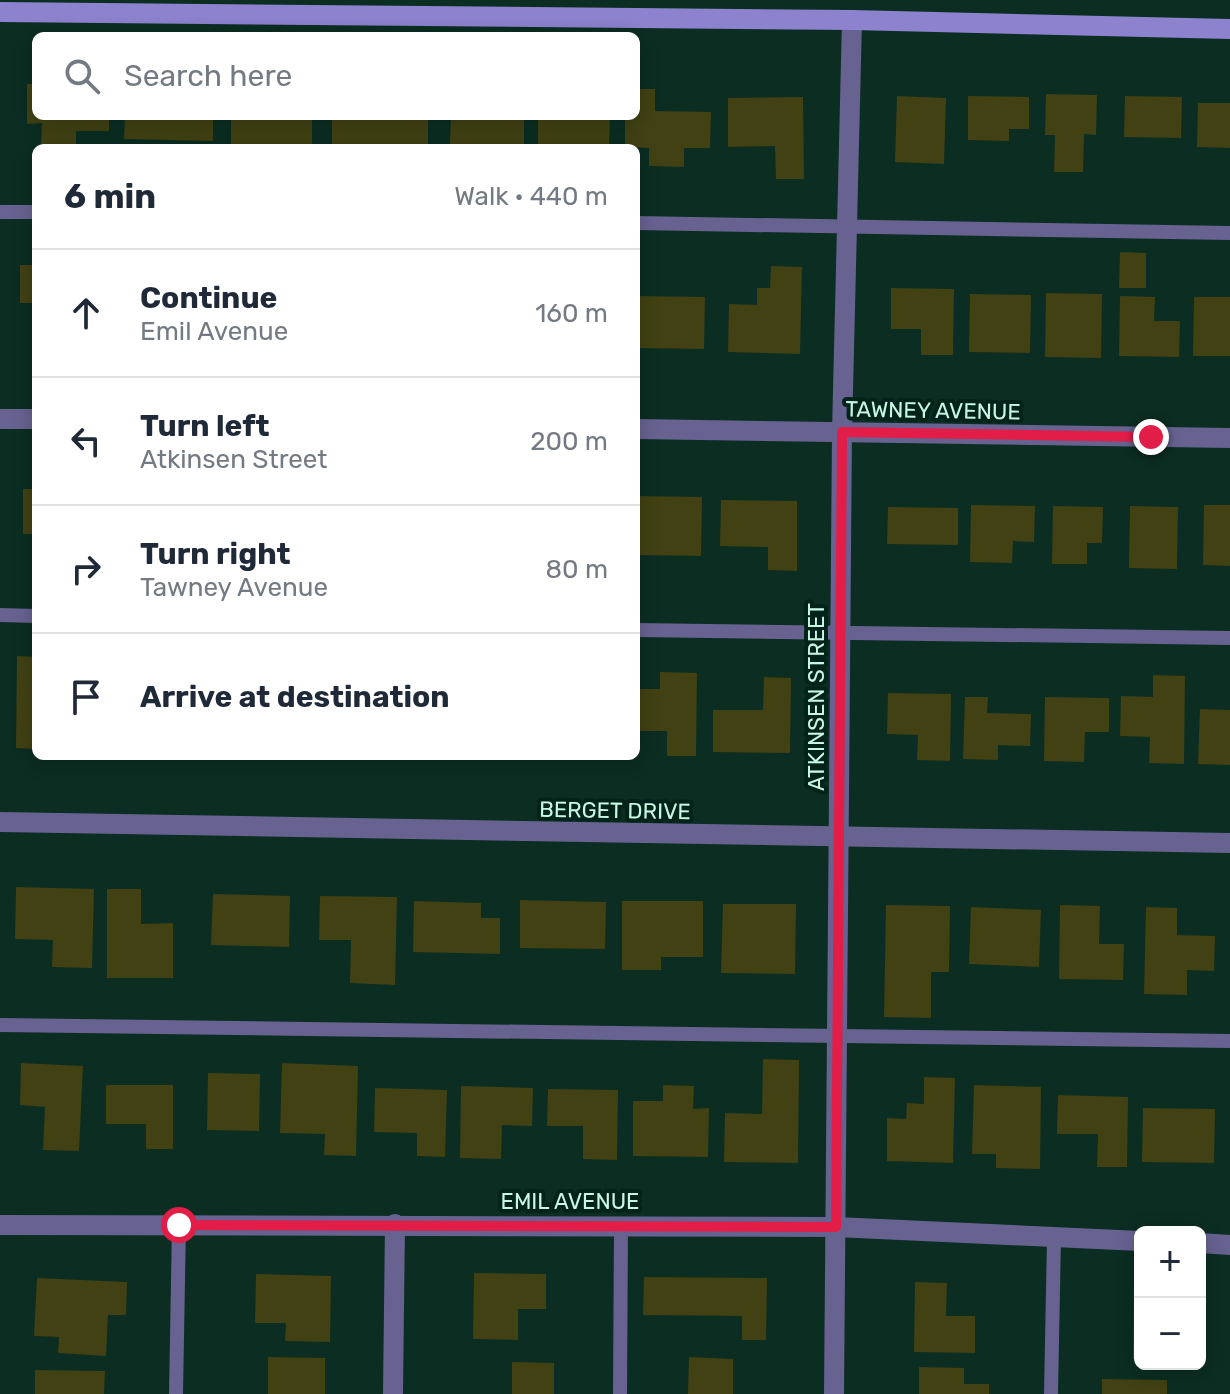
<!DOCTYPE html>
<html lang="en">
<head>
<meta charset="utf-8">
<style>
	body { margin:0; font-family:Rubik,sans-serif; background:#f2f2f3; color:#1f2937 }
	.controls { position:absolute; right:24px; bottom:24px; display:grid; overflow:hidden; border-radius:12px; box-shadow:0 4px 20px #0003 }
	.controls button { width:72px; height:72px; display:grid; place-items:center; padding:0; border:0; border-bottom:2px solid #e0e1e3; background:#fff; color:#1f2937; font:40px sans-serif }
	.stop { position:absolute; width:24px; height:24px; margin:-18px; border:6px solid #e11d48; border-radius:50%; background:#fff }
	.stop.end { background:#e11d48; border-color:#fff; box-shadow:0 2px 8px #0008 }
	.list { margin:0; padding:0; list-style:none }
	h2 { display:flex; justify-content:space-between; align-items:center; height:104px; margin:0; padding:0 32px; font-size:34px }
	h2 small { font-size:26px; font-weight:400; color:#747a83 }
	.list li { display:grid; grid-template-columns:52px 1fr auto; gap:24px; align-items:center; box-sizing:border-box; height:128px; padding:0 32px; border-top:2px solid #e0e1e3 }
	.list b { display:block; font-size:30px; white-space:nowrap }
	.list p { margin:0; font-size:26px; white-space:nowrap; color:#747a83 }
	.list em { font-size:26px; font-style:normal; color:#747a83 }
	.icon { flex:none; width:44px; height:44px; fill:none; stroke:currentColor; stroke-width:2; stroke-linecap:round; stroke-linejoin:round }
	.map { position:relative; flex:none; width:1230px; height:1394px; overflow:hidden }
	.search { position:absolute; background:#fff; box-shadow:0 4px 20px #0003; left:32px; top:32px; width:608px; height:88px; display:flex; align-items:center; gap:20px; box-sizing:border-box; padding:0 28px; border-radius:12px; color:#747a83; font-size:30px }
	.panel { position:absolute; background:#fff; box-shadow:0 4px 20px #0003; left:32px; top:144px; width:608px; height:616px; border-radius:12px }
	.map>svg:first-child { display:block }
	.building { fill:#414114 }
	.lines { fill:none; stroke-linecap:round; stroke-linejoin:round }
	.lane { stroke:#676290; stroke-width:14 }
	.street { stroke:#676290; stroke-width:20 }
	.secondary { stroke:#8c82cd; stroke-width:20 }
	.route { stroke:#e11d48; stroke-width:10 }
	.labels { text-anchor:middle; stroke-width:8; stroke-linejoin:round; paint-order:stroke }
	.street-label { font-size:22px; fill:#c8f7e4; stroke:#022319 }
</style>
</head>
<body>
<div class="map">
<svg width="1230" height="1394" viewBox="0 0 1230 1394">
	<rect width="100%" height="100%" fill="#0b2d22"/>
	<g class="building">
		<polygon points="27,84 36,84 36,116 109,116 109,131 76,131 76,148 41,148 42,123 27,124"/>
		<polygon points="636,89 655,89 655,111 711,112 710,148 684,148 684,167 649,166 649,148 625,147 625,116 636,116"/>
		<polygon points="1046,94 1097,95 1096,135 1084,134 1083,172 1054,172 1055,135 1045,135"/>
		<polygon points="897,96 946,98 944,164 895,162"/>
		<polygon points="968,96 1029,97 1029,129 1009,129 1009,141 968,140"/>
		<polygon points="1125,96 1182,97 1181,138 1124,137"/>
		<polygon points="803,97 804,179 776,179 775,146 728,147 728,98"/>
		<polygon points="1198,103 1230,103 1230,148 1197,147"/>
		<polygon points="125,116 213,116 213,141 124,139"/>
		<rect x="231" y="116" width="81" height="32"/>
		<rect x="332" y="116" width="96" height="31"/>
		<polygon points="451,116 524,116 524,145 450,144"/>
		<polygon points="538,116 610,116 609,148 538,148"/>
		<polygon points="1120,252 1146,253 1146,288 1119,288"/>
		<rect x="20" y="265" width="16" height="38"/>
		<polygon points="771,266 802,267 800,354 728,352 729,304 757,305 757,288 770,288"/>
		<polygon points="891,288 954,289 953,355 921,355 921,329 891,329"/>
		<polygon points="1046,293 1102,294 1101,358 1045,357"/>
		<polygon points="970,294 1031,295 1030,353 969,352"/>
		<polygon points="636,296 705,297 704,349 636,348"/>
		<polygon points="1120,296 1155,297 1154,321 1180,321 1179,357 1119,356"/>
		<polygon points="1194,297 1230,297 1230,356 1193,356"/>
		<rect x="23" y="489" width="13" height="45"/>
		<polygon points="636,496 702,497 701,556 636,555"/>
		<polygon points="721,500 797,501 797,571 768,570 768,547 720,546"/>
		<polygon points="971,505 1035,506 1034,542 1013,541 1012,563 970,562"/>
		<polygon points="1204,505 1230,505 1230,566 1203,565"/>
		<polygon points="1053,506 1103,507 1102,543 1087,543 1087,564 1052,564"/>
		<polygon points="1130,506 1178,507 1177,569 1129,568"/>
		<polygon points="888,507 958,508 958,545 887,544"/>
		<polygon points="17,656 36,657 36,749 16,748"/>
		<polygon points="660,672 697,673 696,756 667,756 667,731 636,731 636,689 660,689"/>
		<polygon points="1153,675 1185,676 1184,764 1149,763 1150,737 1120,736 1121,696 1153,697"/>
		<polygon points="764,677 791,678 790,753 713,752 713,710 763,710"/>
		<polygon points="888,693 951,694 950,761 917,760 918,735 887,734"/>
		<polygon points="965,697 988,697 987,713 1031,714 1030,746 998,745 998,760 963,759"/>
		<polygon points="1045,697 1109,698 1109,732 1085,732 1084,762 1044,761"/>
		<polygon points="1200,709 1230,710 1230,765 1198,764"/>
		<polygon points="16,887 94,889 92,968 52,967 53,940 15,939"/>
		<polygon points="107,889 141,889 141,924 173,923 173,978 107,978"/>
		<polygon points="213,894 290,896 289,947 211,945"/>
		<polygon points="320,896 397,897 395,985 350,983 351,940 319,940"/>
		<polygon points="520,900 606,902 605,949 520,948"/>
		<polygon points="414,901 481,903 481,918 500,918 500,954 413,952"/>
		<polygon points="622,901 703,901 703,957 661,957 661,970 622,970"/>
		<polygon points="723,904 796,904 795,974 721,973"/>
		<polygon points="886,905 950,906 949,972 931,972 931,1018 884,1017"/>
		<polygon points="1060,905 1100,906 1099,944 1124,944 1123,980 1059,979"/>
		<polygon points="971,907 1041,910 1039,967 969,964"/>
		<polygon points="1146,907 1177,908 1177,935 1215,936 1214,971 1187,970 1187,995 1144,994"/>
		<polygon points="763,1059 799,1060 798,1163 724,1162 725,1113 762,1114"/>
		<polygon points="21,1063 83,1066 79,1151 43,1150 45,1107 20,1105"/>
		<polygon points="282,1063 358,1066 356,1156 324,1155 325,1134 280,1133"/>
		<polygon points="208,1073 260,1074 259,1131 207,1130"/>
		<polygon points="924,1077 955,1078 953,1163 887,1161 887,1118 906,1119 907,1103 924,1104"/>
		<polygon points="106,1085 173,1085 173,1149 146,1149 146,1124 106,1124"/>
		<polygon points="663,1085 694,1086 693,1109 709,1108 708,1157 633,1156 633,1101 663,1101"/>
		<polygon points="974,1085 1041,1087 1040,1169 996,1168 996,1154 972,1154"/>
		<polygon points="461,1086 533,1088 532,1126 502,1125 501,1159 460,1158"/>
		<polygon points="375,1088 447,1090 445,1157 417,1156 417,1133 374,1132"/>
		<polygon points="548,1089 618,1090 617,1160 583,1159 583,1126 547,1126"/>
		<polygon points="1058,1095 1128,1097 1127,1167 1097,1167 1098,1134 1057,1134"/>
		<polygon points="1143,1108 1215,1109 1214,1163 1142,1162"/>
		<polygon points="474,1273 546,1274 546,1309 518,1309 518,1340 473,1339"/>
		<polygon points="256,1274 331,1276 330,1342 285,1341 286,1323 255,1323"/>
		<polygon points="644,1277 767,1278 766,1340 742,1340 742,1316 643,1315"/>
		<polygon points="37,1278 127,1282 126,1315 108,1315 106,1356 58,1353 59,1337 34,1336"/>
		<polygon points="915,1282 947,1283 946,1316 975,1316 975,1353 914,1352"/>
		<polygon points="1134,1285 1140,1285 1140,1359 1133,1359"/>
		<polygon points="268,1357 325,1358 325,1394 268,1394"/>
		<polygon points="689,1357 733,1359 733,1394 688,1394"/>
		<polygon points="512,1362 554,1363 554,1394 512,1394"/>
		<polygon points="919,1367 964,1368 964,1384 989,1384 989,1394 919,1394"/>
		<polygon points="35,1370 105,1371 104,1394 35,1394"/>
		<polygon points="1102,1379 1167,1380 1167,1394 1102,1394"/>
	</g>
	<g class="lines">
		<g class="lane">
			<polyline points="0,212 36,212"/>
			<polyline points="636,223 1230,233"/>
			<polyline points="0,615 36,616"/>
			<polyline points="636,630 1230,638"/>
			<polyline points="0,1025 1230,1041"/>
			<polyline points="176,1394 179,1225"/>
			<polyline points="620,1394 621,1226"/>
			<polyline points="1051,1394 1054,1237"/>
		</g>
		<g class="street">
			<polyline points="0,419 36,419"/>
			<polyline points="636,429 1230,438"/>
			<polyline points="0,822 1230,843"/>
			<polyline points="0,1225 836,1227 1140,1241"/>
			<polyline points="1200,1243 1230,1245"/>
			<polyline points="393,1394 395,1224"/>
			<polyline points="834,1394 842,432 852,20"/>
		</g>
		<polyline class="secondary" points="0,12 852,20 1230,29"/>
	</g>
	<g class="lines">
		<polyline class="route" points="179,1225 836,1227 842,432 1151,437"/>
	</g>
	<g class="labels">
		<g class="street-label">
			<text transform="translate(933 410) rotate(1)" y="8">TAWNEY AVENUE</text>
			<text transform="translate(816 697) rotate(-90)" y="8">ATKINSEN STREET</text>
			<text transform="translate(615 810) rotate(1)" y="8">BERGET DRIVE</text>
			<text x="570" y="1209">EMIL AVENUE</text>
		</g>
	</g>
</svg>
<div class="controls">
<button>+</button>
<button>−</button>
</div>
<div class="stop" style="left:179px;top:1225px"></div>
<div class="stop end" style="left:1151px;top:437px"></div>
<div class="search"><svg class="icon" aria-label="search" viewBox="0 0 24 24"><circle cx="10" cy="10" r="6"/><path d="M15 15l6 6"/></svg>Search here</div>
<section class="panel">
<h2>6 min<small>Walk · 440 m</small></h2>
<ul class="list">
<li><svg class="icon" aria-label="ahead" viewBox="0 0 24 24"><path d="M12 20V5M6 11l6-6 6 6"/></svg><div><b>Continue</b><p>Emil Avenue</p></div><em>160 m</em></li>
<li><svg class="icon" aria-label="left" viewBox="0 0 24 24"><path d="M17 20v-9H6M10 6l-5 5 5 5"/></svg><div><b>Turn left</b><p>Atkinsen Street</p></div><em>200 m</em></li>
<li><svg class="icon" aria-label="right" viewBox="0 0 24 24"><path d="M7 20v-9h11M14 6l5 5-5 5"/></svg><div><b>Turn right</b><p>Tawney Avenue</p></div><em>80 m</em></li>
<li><svg class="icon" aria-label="arrive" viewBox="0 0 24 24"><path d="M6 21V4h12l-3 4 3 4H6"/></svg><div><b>Arrive at destination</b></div></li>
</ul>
</section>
</div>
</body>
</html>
